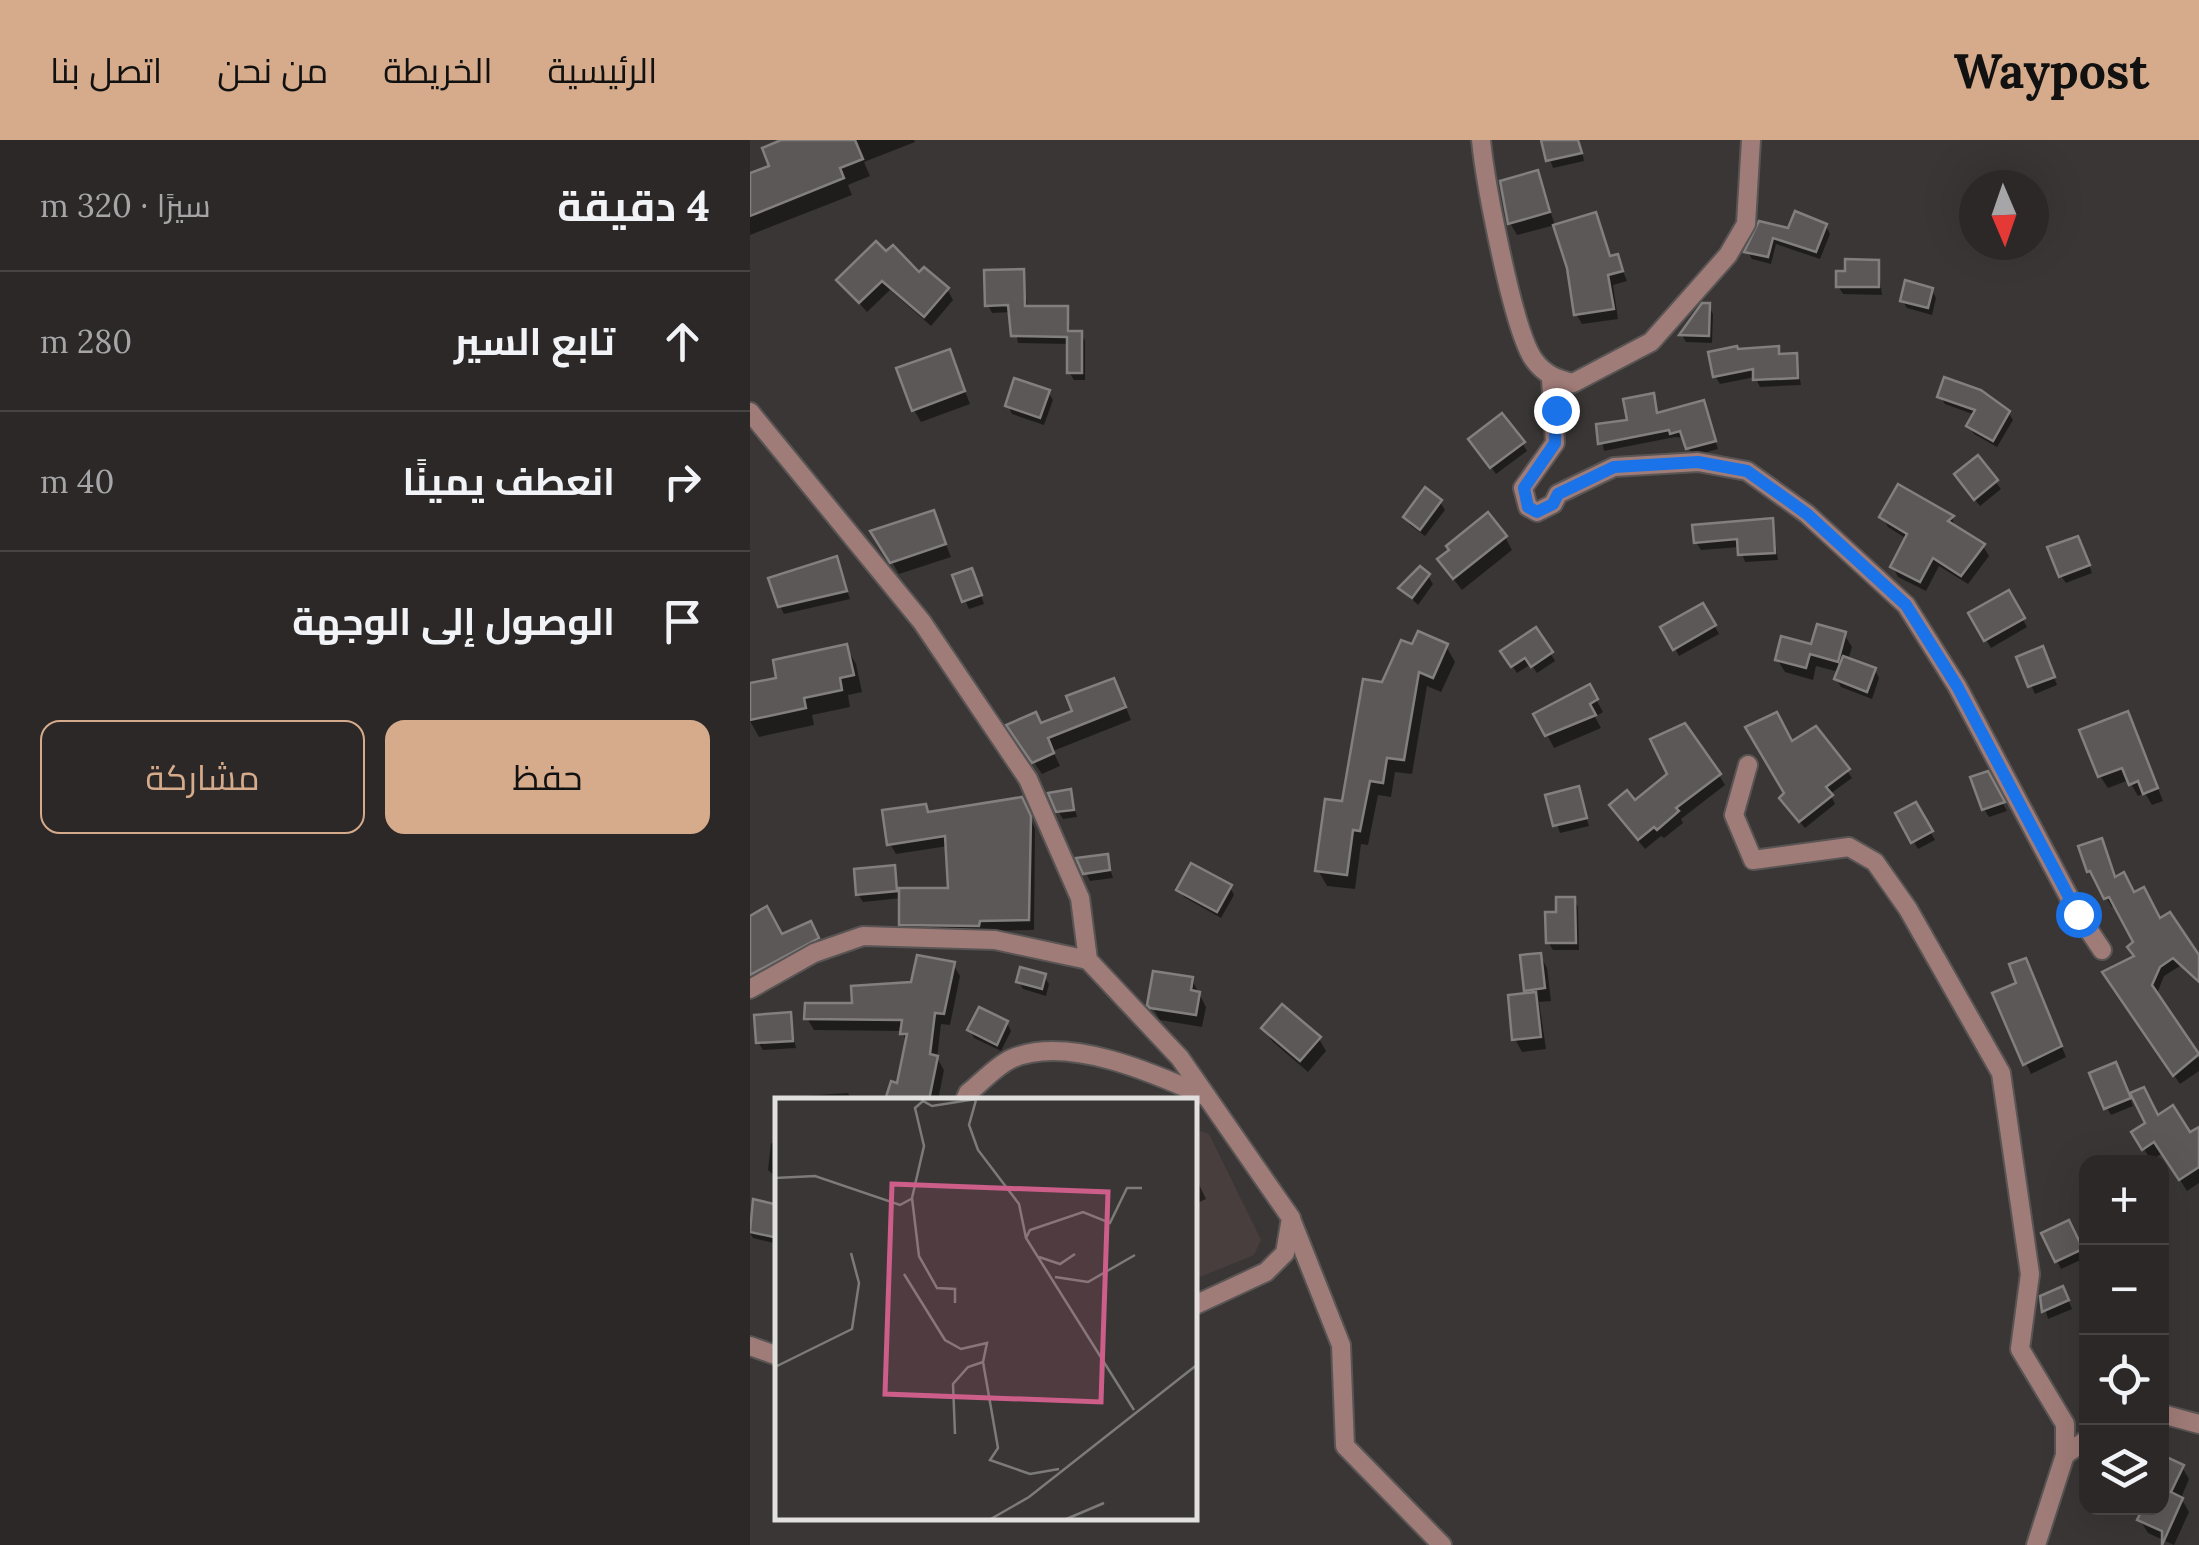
<!DOCTYPE html>
<html lang="ar">
<head>
<meta charset="utf-8">
<style>
	body { margin:0; font-family:Lora,Cairo,serif; background:#343030; color:#f1f3f6; direction:rtl }
	.controls { position:absolute; right:30px; bottom:30px; display:grid; overflow:hidden; border-radius:20px; box-shadow:0 10px 40px #0002 }
	.controls button { width:90px; height:90px; display:grid; place-items:center; padding:0; border:0; border-bottom:2px solid #484445; background:#2c2828; color:#f1f3f6; font:50px sans-serif }
	.compass { position:absolute; left:1209px; top:30px; width:90px; height:90px; border-radius:50%; background:#2c2828; box-shadow:0 10px 40px #0002; rotate:178deg }
	.stop { position:absolute; width:30px; height:30px; margin:-22px; border:8px solid #1a73e8; border-radius:50%; background:#fff }
	.stop.end { background:#1a73e8; border-color:#fff; box-shadow:0 2px 10px #0008 }
	.list { margin:0; padding:0; list-style:none }
	h2 { display:flex; justify-content:space-between; align-items:center; height:130px; margin:0; padding:0 40px; font-size:42px }
	h2 small { font-size:32px; font-weight:400; color:#a6a6a8 }
	.list li { display:grid; grid-template-columns:65px 1fr auto; gap:30px; align-items:center; box-sizing:border-box; height:140px; padding:0 40px; border-top:2px solid #484445 }
	.list b { display:block; font-size:38px; white-space:nowrap }
	.list em { font-size:32px; font-style:normal; color:#a6a6a8 }
	.actions { display:flex; gap:20px; padding:30px 40px }
	.actions a { flex:1; padding:22px 0; border:2px solid #d6ab8b; border-radius:20px; text-align:center; font-size:35px; color:#d6ab8b }
	.actions .main { background:#d6ab8b; color:#111 }
	.icon { flex:none; width:55px; height:55px; fill:none; stroke:currentColor; stroke-width:2; stroke-linecap:round; stroke-linejoin:round }
	.map { position:relative; flex:none; width:1449px; height:1405px; overflow:hidden; direction:ltr }
	header { display:flex; align-items:center; gap:60px; box-sizing:border-box; height:140px; padding:0 50px; background:#d6ab8b; color:#111 }
	header strong { font-size:48px }
	nav { display:flex; gap:55px; margin-inline-start:auto; font-size:35px }
	main { display:flex }
	aside { flex:1; background:#2c2828 }
	.map>svg:first-child { display:block }
	.built { fill:#483e3d }
	.shadow { fill:#0007 }
	.building { fill:#5c5858; stroke:#827f7e; stroke-width:2.5 }
	.lines { fill:none; stroke-linecap:round; stroke-linejoin:round }
	.minor-casing { stroke:#585554; stroke-width:22 }
	.minor { stroke:#a07c78; stroke-width:18 }
	.route { stroke:#1a73e8; stroke-width:12 }
	.inset-road { fill:none; stroke:#7d7a7a; stroke-width:2.5 }
	.view { fill:#cd5e89; fill-opacity:0.15; stroke:#cd5e89; stroke-width:5 }
	.inset-edge { fill:none; stroke:#e2e0df; stroke-width:5 }
</style>
</head>
<body>
<header>
<strong>Waypost</strong>
<nav><a>الرئيسية</a><a>الخريطة</a><a>من نحن</a><a>اتصل بنا</a></nav>
</header>
<main>
<div class="map">
<svg width="1449" height="1405" viewBox="0 0 1449 1405">
	<rect width="100%" height="100%" fill="#3a3636"/>
	<polygon class="built" points="445,989 459,994 511,1100 504,1115 445,1139"/>
	<g class="shadow">
		<polygon points="37,0 164,0 165,2 114,22 120,36 98,45 102,55 0,95 0,36 22,27"/>
		<polygon points="793,0 829,0 834,21 803,28"/>
		<polygon points="787,33 805,85 767,95 760,83"/>
		<polygon points="845,75 862,118 867,117 877,141 863,145 868,179 832,184 826,174"/>
		<polygon points="1010,84 1039,91 1076,86 1080,94 1070,119 1026,104 1021,124 1002,119 997,111"/>
		<polygon points="1128,122 1132,155 1093,154 1088,146"/>
		<polygon points="272,131 278,169 316,169 321,193 331,193 335,201 335,240 324,240 319,232 320,204 268,203 262,172 242,173 238,165"/>
		<polygon points="169,136 197,149 203,160 181,186 140,150 117,172 89,140"/>
		<polygon points="1182,150 1186,158 1182,175 1157,168 1152,160"/>
		<polygon points="959,166 963,174 962,203 936,202 932,195"/>
		<polygon points="1027,209 1031,216 1046,216 1051,245 1010,247 1005,237 970,244 965,236 988,212"/>
		<polygon points="199,212 220,264 171,282 164,270"/>
		<polygon points="298,252 303,260 294,285 262,274 258,266"/>
		<polygon points="902,256 909,275 953,263 968,309 942,316 935,298 925,297 854,311 849,286 880,283"/>
		<polygon points="1190,256 1258,272 1263,280 1247,307 1224,294 1219,286 1225,275 1195,264"/>
		<polygon points="772,303 777,311 746,334 726,307"/>
		<polygon points="1227,318 1251,349 1230,366 1211,342"/>
		<polygon points="690,362 695,370 675,396 660,385 656,377"/>
		<polygon points="183,373 201,417 149,434 124,392"/>
		<polygon points="1132,377 1202,377 1205,389 1233,406 1239,416 1218,444 1189,426 1176,451 1148,437 1143,427 1157,399 1138,387"/>
		<polygon points="1022,380 1028,420 995,422 990,407 951,410 946,402"/>
		<polygon points="755,397 762,410 712,450 698,432 701,411"/>
		<polygon points="1332,406 1342,433 1316,443 1311,436"/>
		<polygon points="86,419 100,459 34,474 30,466"/>
		<polygon points="678,436 683,444 668,465 651,448"/>
		<polygon points="205,437 225,439 234,464 219,469"/>
		<polygon points="1258,453 1277,487 1241,508 1221,474"/>
		<polygon points="953,466 969,494 929,516 914,488"/>
		<polygon points="786,490 805,521 787,533 781,524 767,533 753,512"/>
		<polygon points="1094,494 1102,507 1098,520 1125,530 1129,538 1122,559 1091,547 1086,539 1089,532 1066,526 1063,540 1035,532 1027,519"/>
		<polygon points="696,506 705,522 691,552 677,546 662,634 645,632 641,657 628,655 618,705 611,704 605,749 577,746 568,730 633,545 664,508"/>
		<polygon points="96,507 106,524 112,552 98,555 100,567 62,575 64,585 9,597 0,581 0,552"/>
		<polygon points="1296,517 1307,545 1285,554 1269,518"/>
		<polygon points="839,547 853,572 845,577 851,588 804,608 787,575"/>
		<polygon points="370,553 381,580 303,611 310,626 292,634 267,598"/>
		<polygon points="1384,587 1413,661 1402,665 1395,653 1388,656 1379,640 1358,648 1350,636"/>
		<polygon points="1042,605 1097,631 1102,638 1080,654 1085,664 1055,688 1036,666"/>
		<polygon points="1237,634 1257,671 1239,677 1234,669"/>
		<polygon points="969,635 975,645 931,679 933,683 914,698 911,696 895,709 868,676 885,664"/>
		<polygon points="827,649 839,686 810,693 798,656"/>
		<polygon points="320,652 327,677 313,679 308,671"/>
		<polygon points="1165,665 1185,700 1168,709 1148,674"/>
		<polygon points="277,670 285,689 284,790 234,791 234,796 158,794 152,784 152,758 113,762 108,754 143,728 149,750 201,751 198,706 146,714 140,704 179,674"/>
		<polygon points="1332,708 1449,818 1449,844 1430,826 1414,836 1406,856 1449,919 1449,931 1430,944 1361,842 1386,818 1387,802 1366,765 1362,767 1345,740"/>
		<polygon points="356,716 363,738 340,741 336,733"/>
		<polygon points="480,747 484,755 471,778 434,757 429,750"/>
		<polygon points="824,760 828,767 829,810 803,810 798,802"/>
		<polygon points="0,778 31,797 67,795 74,810 11,843 0,823"/>
		<polygon points="790,815 797,828 801,861 789,862 796,909 772,912 765,899"/>
		<polygon points="203,824 210,836 200,885 191,884 187,918 194,930 188,960 137,960 149,947 158,903 151,891 64,890 57,878 164,844"/>
		<polygon points="1280,831 1316,917 1281,934 1245,854 1269,844"/>
		<polygon points="294,836 299,844 296,856 273,849 269,842"/>
		<polygon points="442,840 456,867 452,887 410,880 400,864"/>
		<polygon points="39,875 46,908 13,910 8,902"/>
		<polygon points="257,883 261,891 251,911 224,898 220,890"/>
		<polygon points="514,888 569,899 576,911 558,932 522,901"/>
		<polygon points="1370,932 1383,966 1361,975 1357,968"/>
		<polygon points="98,953 102,960 54,960 54,956"/>
		<polygon points="1422,968 1449,1003 1449,1043 1437,1051 1413,1013 1401,1020 1384,993"/>
		<polygon points="21,1003 28,1004 28,1039 18,1030"/>
		<polygon points="445,1036 456,1059 445,1064"/>
		<polygon points="5,1062 28,1067 28,1104 3,1098 0,1093"/>
		<polygon points="1322,1091 1335,1118 1311,1129 1307,1121"/>
		<polygon points="1317,1157 1322,1169 1298,1179 1292,1158"/>
		<polygon points="1412,1317 1432,1327 1439,1339 1431,1358 1439,1372 1424,1405 1398,1393 1390,1380 1396,1368 1412,1368"/>
	</g>
	<g class="building">
		<polygon points="31,0 105,0 113,19 90,28 94,38 0,76 0,33 19,26 12,8"/>
		<polygon points="791,0 828,0 832,13 796,21"/>
		<polygon points="788,30 800,72 758,84 750,41"/>
		<polygon points="1045,71 1077,84 1066,112 1023,98 1018,117 994,112 1009,81 1038,88"/>
		<polygon points="846,72 860,116 868,114 873,131 858,135 864,169 824,175 817,128 803,85"/>
		<polygon points="126,101 136,111 143,105 169,132 174,127 199,148 174,177 132,141 109,163 86,140"/>
		<polygon points="1095,119 1129,120 1129,147 1086,147 1086,131 1095,131"/>
		<polygon points="274,129 275,166 318,166 318,191 332,191 332,233 317,233 317,197 261,196 258,165 235,166 234,130"/>
		<polygon points="1155,140 1183,148 1178,168 1150,161"/>
		<polygon points="952,163 960,163 959,196 929,195"/>
		<polygon points="987,206 988,209 1029,206 1029,214 1047,213 1048,238 1003,240 1003,229 963,237 958,212"/>
		<polygon points="200,209 215,251 162,271 146,228"/>
		<polygon points="1194,237 1231,250 1260,271 1243,301 1216,286 1225,270 1187,257"/>
		<polygon points="264,238 300,250 290,278 255,266"/>
		<polygon points="904,253 907,273 954,260 966,301 936,309 930,291 920,294 919,290 848,304 846,284 877,280 873,259"/>
		<polygon points="752,273 775,302 740,328 718,299"/>
		<polygon points="1228,315 1248,340 1224,360 1204,334"/>
		<polygon points="1148,344 1204,376 1198,381 1235,404 1211,436 1183,418 1170,442 1140,427 1157,394 1129,377"/>
		<polygon points="675,347 692,360 670,390 653,377"/>
		<polygon points="184,370 196,404 140,423 120,391"/>
		<polygon points="738,372 757,396 703,439 687,419 699,410 696,406"/>
		<polygon points="1023,378 1025,413 988,415 987,399 944,403 942,385"/>
		<polygon points="1328,396 1340,425 1309,437 1297,407"/>
		<polygon points="87,416 97,451 28,467 18,438"/>
		<polygon points="670,426 680,434 662,458 648,448"/>
		<polygon points="222,428 232,455 212,462 202,435"/>
		<polygon points="1259,450 1275,478 1234,501 1218,473"/>
		<polygon points="953,463 966,485 923,510 910,487"/>
		<polygon points="1067,484 1096,492 1088,522 1060,514 1056,528 1025,520 1031,496 1061,504"/>
		<polygon points="786,487 803,512 781,527 775,518 761,527 750,511"/>
		<polygon points="668,491 698,504 683,538 669,532 654,620 637,618 633,643 620,641 610,691 603,690 597,735 565,731 575,659 592,661 613,539 632,542 651,500 662,504"/>
		<polygon points="97,504 104,535 90,538 92,550 54,558 56,568 0,580 0,543 26,538 23,520"/>
		<polygon points="1293,506 1305,537 1278,547 1266,517"/>
		<polygon points="1093,516 1126,528 1117,552 1084,539"/>
		<polygon points="364,538 376,567 298,598 304,613 282,623 256,585 286,572 291,583 322,571 316,556"/>
		<polygon points="840,544 848,559 840,564 846,575 795,596 783,574"/>
		<polygon points="1378,571 1408,648 1393,654 1388,641 1379,645 1372,628 1348,637 1329,590"/>
		<polygon points="1027,572 1042,601 1066,586 1100,629 1076,647 1083,655 1049,682 1029,658 1034,653 995,587"/>
		<polygon points="935,583 971,634 926,668 929,671 907,690 904,687 888,700 859,665 877,650 885,660 917,634 900,599"/>
		<polygon points="1238,631 1255,662 1232,670 1220,637"/>
		<polygon points="829,646 837,678 803,686 795,655"/>
		<polygon points="321,649 324,670 306,672 298,653"/>
		<polygon points="272,657 281,676 279,780 230,781 229,786 149,785 149,748 198,748 195,696 137,705 132,670 176,664 178,672"/>
		<polygon points="1166,662 1183,691 1161,703 1145,673"/>
		<polygon points="1352,698 1365,737 1374,732 1384,752 1394,747 1410,778 1420,772 1449,815 1449,842 1423,818 1410,827 1402,845 1449,914 1423,936 1352,832 1384,816 1377,807 1383,802 1359,757 1354,759 1340,731 1337,732 1328,706"/>
		<polygon points="358,714 360,730 333,734 326,718"/>
		<polygon points="441,723 482,745 467,772 426,750"/>
		<polygon points="145,725 147,751 106,755 104,729"/>
		<polygon points="806,757 825,757 826,803 796,803 795,772 806,772"/>
		<polygon points="17,766 32,794 61,781 69,798 0,835 0,776"/>
		<polygon points="791,813 795,848 774,851 770,815"/>
		<polygon points="167,815 205,822 194,874 185,873 180,914 188,916 179,960 135,960 141,941 147,943 157,894 150,894 152,880 54,879 55,863 102,863 101,846 161,842"/>
		<polygon points="1276,818 1312,906 1273,925 1242,853 1266,843 1259,824"/>
		<polygon points="270,827 296,834 292,849 266,842"/>
		<polygon points="403,831 443,837 441,850 450,852 446,875 400,868 397,865"/>
		<polygon points="786,852 791,897 762,900 758,855"/>
		<polygon points="532,864 571,897 550,921 511,888"/>
		<polygon points="229,867 258,881 247,905 217,890"/>
		<polygon points="41,872 43,901 6,903 4,875"/>
		<polygon points="1366,922 1381,958 1354,969 1339,933"/>
		<polygon points="1394,947 1408,975 1423,965 1440,992 1449,987 1449,1027 1429,1040 1404,1002 1392,1010 1381,992 1395,983 1380,953"/>
		<polygon points="3,1059 28,1065 28,1098 0,1092"/>
		<polygon points="1319,1080 1333,1109 1305,1122 1291,1093"/>
		<polygon points="1313,1146 1319,1160 1292,1172 1290,1156"/>
		<polygon points="1412,1315 1434,1325 1421,1352 1433,1358 1412,1405 1412,1391 1387,1380 1393,1368 1412,1368"/>
	</g>
	<g class="lines">
		<g class="minor-casing">
			<g id="minor">
				<path d="M731 0C735 41 763 191 784 220 795 235 807 239 823 243L901 202 978 115 996 84 1001 0"/>
				<polyline points="801,238 805,303 773,348 778,367 787,372 803,364 808,354 864,327 948,322 997,331 1057,374 1156,465 1207,546 1328,774 1352,810"/>
				<polyline points="0,272 172,482 278,639 330,758 338,820 430,918 541,1078 535,1113 516,1132 445,1165"/>
				<polyline points="998,625 984,675 1003,720 1099,707 1125,722 1158,769 1251,933 1280,1134 1270,1209 1315,1284 1315,1315 1286,1405"/>
				<polyline points="0,849 64,813 113,796 245,800 338,820"/>
				<path d="M215 960 218 953C231 943 246 926 261 919 317 894 406 934 457 957"/>
				<polyline points="541,1079 591,1205 595,1306 692,1405"/>
				<polyline points="0,1206 28,1216"/>
				<polyline points="1412,1274 1449,1284"/>
				<polyline points="1315,1315 1336,1300"/>
			</g>
		</g>
		<use href="#minor" class="minor"/>
	</g>
	<g class="lines">
		<polyline class="route" points="806,270 805,303 774,348 778,367 787,372 803,364 808,354 864,327 948,322 997,331 1057,374 1156,465 1207,546 1328,774"/>
	</g>
	<g transform="translate(25 958)">
		<rect width="422" height="422" fill="#3a3636"/>
		<path class="inset-road" d="M201 2 194 27 203 52 244 106 251 140M0 80 40 78 125 107 136 101M264 159 285 166 300 156M129 176 170 242 186 251 212 245 208 264M280 179 313 184 360 157M180 205V191L162 190 144 158 137 100 149 48 140 10 148 3 157 8 201 1M0 269 77 231 84 185 76 155M359 312 251 140 255 132 308 114 335 125 352 90H367M180 336 178 286 193 269 208 264 223 350 215 362 255 376 284 371M214 422 254 399 423 266M289 422 329 405"/>
		<path class="view" d="M117 86 333 94 326 304 110 296Z"/>
		<rect width="422" height="422" class="inset-edge"/>
	</g>
</svg>
<div class="controls">
<button>+</button>
<button>−</button>
<button><svg class="icon" aria-label="locate" viewBox="0 0 24 24"><circle cx="12" cy="12" r="6"/><path d="M12 2v4M12 18v4M2 12h4M18 12h4"/></svg></button>
<button><svg class="icon" aria-label="layers" viewBox="0 0 24 24"><path d="M12 4l9 5-9 5-9-5zM3 14l9 5 9-5"/></svg></button>
</div>
<svg class="compass" viewBox="-18 -18 36 36"><path d="M0-13l5 13h-10z" fill="#e53935"/><path d="M0 13l5-13h-10z" fill="#a6a6a8"/></svg>
<div class="stop" style="left:1328px;top:774px"></div>
<div class="stop end" style="left:806px;top:270px"></div>
</div>
<aside>
<h2>4 دقيقة<small>سيرًا · 320 m</small></h2>
<ul class="list">
<li><svg class="icon" aria-label="ahead" viewBox="0 0 24 24"><path d="M12 20V5M6 11l6-6 6 6"/></svg><div><b>تابع السير</b></div><em>280 m</em></li>
<li><svg class="icon" aria-label="right" viewBox="0 0 24 24"><path d="M7 20v-9h11M14 6l5 5-5 5"/></svg><div><b>انعطف يمينًا</b></div><em>40 m</em></li>
<li><svg class="icon" aria-label="arrive" viewBox="0 0 24 24"><path d="M6 21V4h12l-3 4 3 4H6"/></svg><div><b>الوصول إلى الوجهة</b></div></li>
</ul>
<div class="actions"><a class="main">حفظ</a><a>مشاركة</a></div>
</aside>
</main>
</body>
</html>
